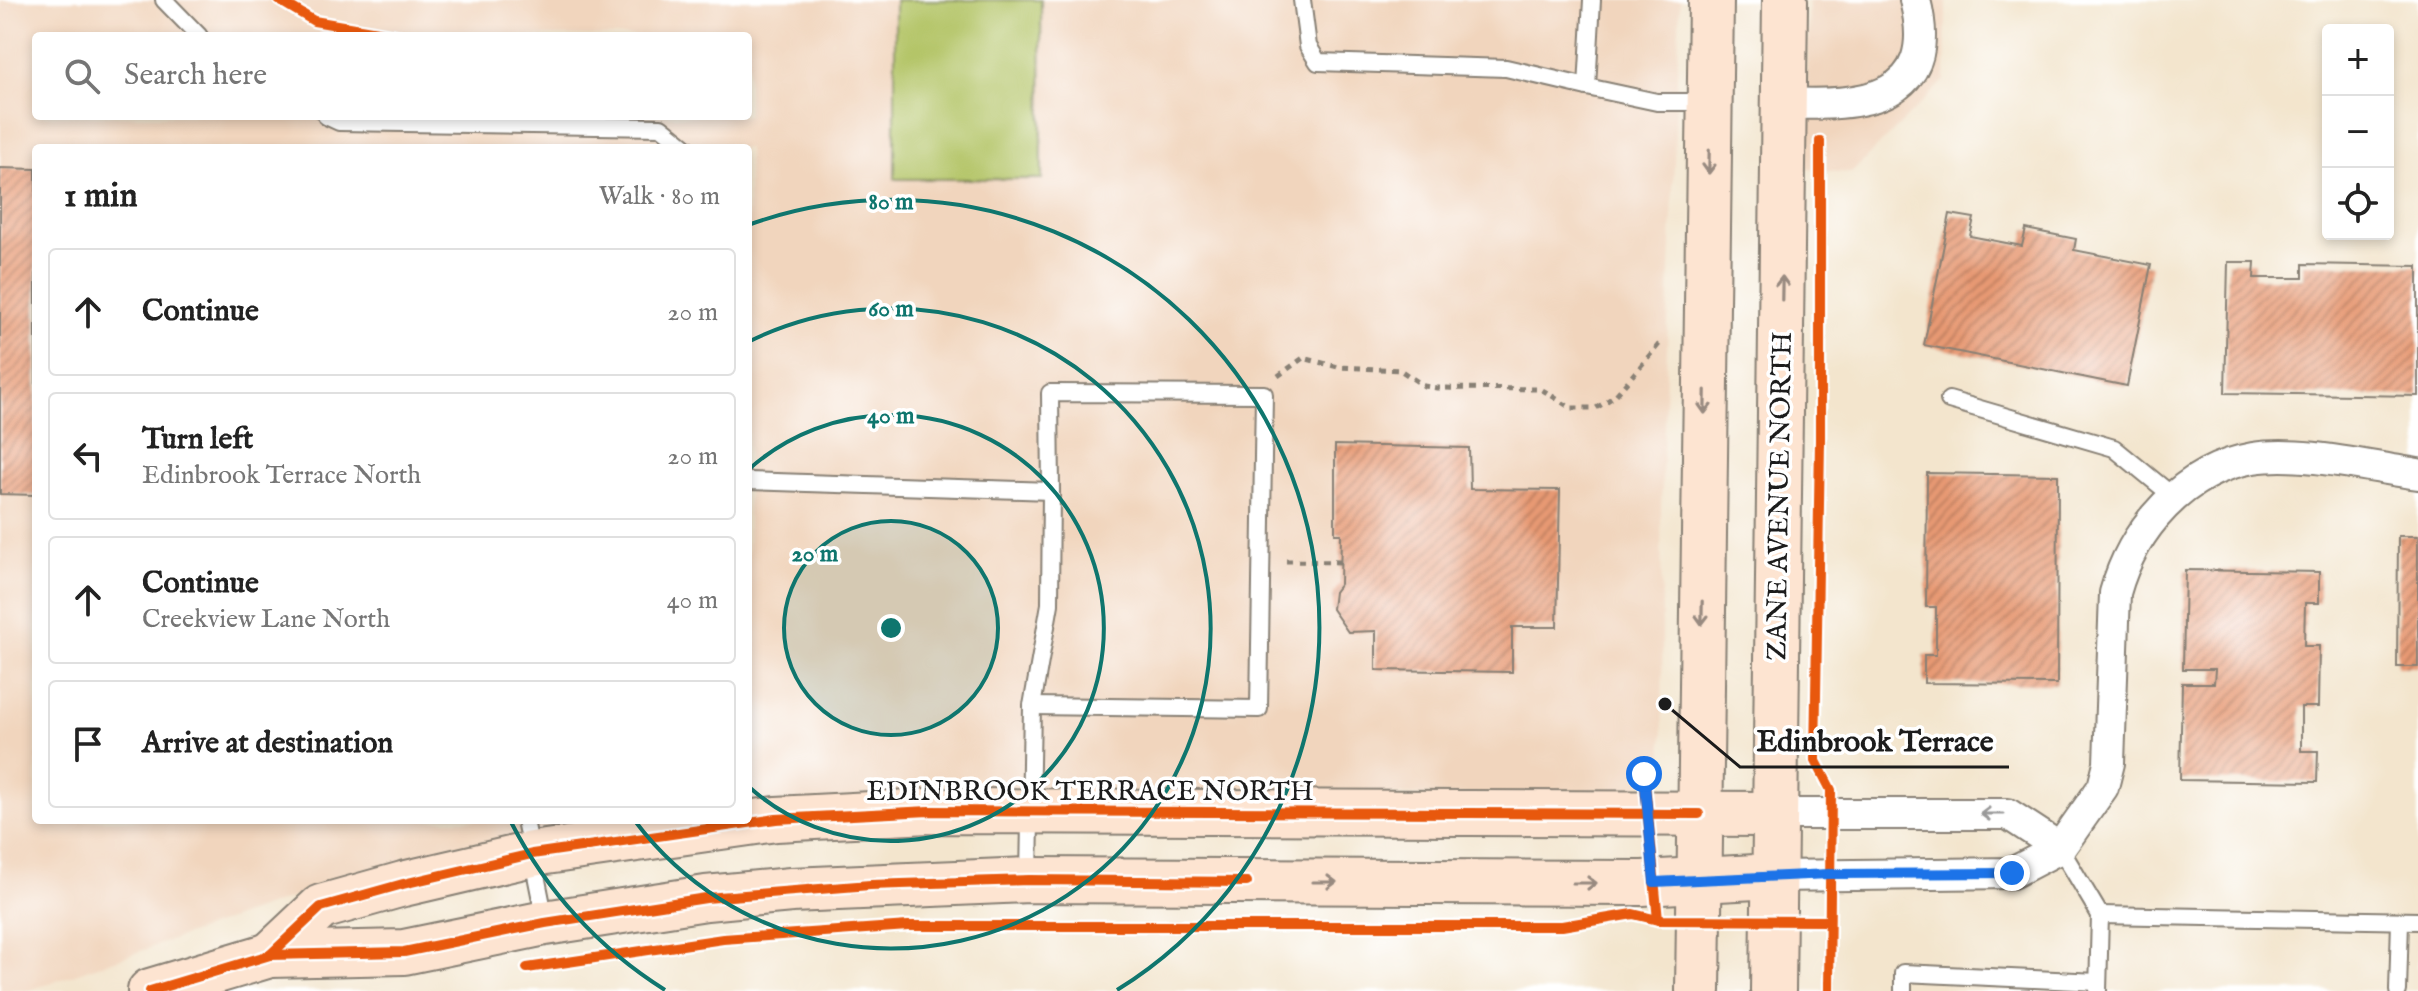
<!DOCTYPE html>
<html lang="en">
<head>
<meta charset="utf-8">
<style>
	body { margin:0; font-family:"IM FELL English",serif; background:#f2f2f2; color:#222 }
	.controls { position:absolute; right:24px; top:24px; display:grid; overflow:hidden; border-radius:8px; box-shadow:0 4px 12px #0003 }
	.controls button { width:72px; height:72px; display:grid; place-items:center; padding:0; border:0; border-bottom:2px solid #e0e0e0; background:#fff; color:#222; font:40px sans-serif }
	.stop { position:absolute; width:24px; height:24px; margin:-18px; border:6px solid #1a73e8; border-radius:50%; background:#fff }
	.stop.end { background:#1a73e8; border-color:#fff; box-shadow:0 2px 8px #0008 }
	.list { margin:0; padding:0; list-style:none }
	h2 { display:flex; justify-content:space-between; align-items:center; height:104px; margin:0; padding:0 32px; font-size:34px }
	h2 small { font-size:26px; font-weight:400; color:#767676 }
	.list li { display:grid; grid-template-columns:52px 1fr auto; gap:24px; align-items:center; box-sizing:border-box; height:128px; margin:0 16px 16px; padding:0 16px; border:2px solid #e0e0e0; border-radius:8px }
	.list b { display:block; font-size:30px; white-space:nowrap }
	.list p { margin:0; font-size:26px; white-space:nowrap; color:#767676 }
	.list em { font-size:26px; font-style:normal; color:#767676 }
	.icon { flex:none; width:44px; height:44px; fill:none; stroke:currentColor; stroke-width:2; stroke-linecap:round; stroke-linejoin:round }
	.map { position:relative; flex:none; width:2418px; height:991px; overflow:hidden }
	.search { position:absolute; background:#fff; box-shadow:0 4px 12px #0003; left:32px; top:32px; width:720px; height:88px; display:flex; align-items:center; gap:20px; box-sizing:border-box; padding:0 28px; border-radius:8px; color:#767676; font-size:30px }
	.panel { position:absolute; background:#fff; box-shadow:0 4px 12px #0003; left:32px; top:144px; width:720px; height:680px; border-radius:8px }
	.map>svg:first-child { display:block }
	.built { fill:#f1d5bd; fill-rule:evenodd }
	.green { fill:#b4c568; stroke:#687042; stroke-width:2 }
	.building { fill:url(#building-hatch) }
	.lines { fill:none; stroke-linecap:round; stroke-linejoin:round }
	.lane-casing { stroke:#888074; stroke-width:20 }
	.street-casing { stroke:#888074; stroke-width:34 }
	.secondary-casing { stroke:#888074; stroke-width:48 }
	.path { stroke:#888074; stroke-width:5; stroke-dasharray:6 6; stroke-linecap:butt }
	.lane { stroke:#fff; stroke-width:16 }
	.street { stroke:#fff; stroke-width:30 }
	.secondary { stroke:#fde4d1; stroke-width:44 }
	.cycleway-casing { stroke:#fff; stroke-width:15 }
	.cycleway { stroke:#e8590c; stroke-width:10 }
	.oneway { stroke:#988a80 }
	.oneway2 { stroke:#999 }
	.route { stroke:#1a73e8; stroke-width:10 }
	.ring { fill:none; stroke:#0f766e; stroke-width:4 }
	.labels { text-anchor:middle; stroke-width:7; stroke-linejoin:round; paint-order:stroke }
	.street-label { font-size:28px; fill:#1c1c1c; stroke:#fff }
	.centre { fill:#0f766e; stroke:#fff; stroke-width:4 }
	.ring-label { font-size:24px; text-anchor:middle; font-weight:bold; fill:#0f766e; stroke:#fff; stroke-width:7; stroke-linejoin:round; paint-order:stroke }
	.leader { fill:none; stroke:#1c1c1c; stroke-width:3 }
	.callout-dot { fill:#1c1c1c; stroke:#fff; stroke-width:3 }
	.callout-label { font-size:30px; text-anchor:middle; font-weight:bold; fill:#1c1c1c; stroke:#fff; stroke-width:7; stroke-linejoin:round; paint-order:stroke }
</style>
</head>
<body>
<div class="map">
<svg width="2418" height="991" viewBox="0 0 2418 991">
	<defs>
		<pattern id="building-hatch" width="6" height="6" patternUnits="userSpaceOnUse" patternTransform="scale(2)"><rect width="6" height="6" fill="#e79973"/><path d="M-1 1l2-2M0 6l6-6M5 7l2-2" fill="none" stroke="#ba7c5e"/></pattern>
	</defs>
	<rect width="100%" height="100%" fill="#fff"/>
	<filter id="ink" filterUnits="userSpaceOnUse"><feTurbulence type="fractalNoise" baseFrequency=".0125" numOctaves="2"/><feDisplacementMap in="SourceGraphic" scale="16" xChannelSelector="R" yChannelSelector="G"/><feConvolveMatrix kernelMatrix="1 2 1 2 8 2 1 2 1" color-interpolation-filters="sRGB"/></filter>
	<filter id="wash" filterUnits="userSpaceOnUse"><feTurbulence type="fractalNoise" baseFrequency=".006" numOctaves="4" result="noise"/><feDisplacementMap in="SourceGraphic" scale="32" xChannelSelector="R" yChannelSelector="G"/><feGaussianBlur stdDeviation="1.8" result="paint"/><feColorMatrix in="noise" values="0 0 0 0 0 0 0 0 0 0 0 0 0 0 0 0 0 1.4 0 .05"/><feComposite in="paint" operator="in"/></filter>
	<g filter="url(#wash)">
		<rect width="100%" height="100%" fill="#f3e5cd"/>
		<g class="built">
			<path d="M0 0H1680L1661 507 1663 764 1646 784 1622 798 932 789 748 808V148H36V820H636L370 870 27 991H0ZM36 36H748V116H36Z"/>
			<polygon points="1809,0 1946,0 1945,80 1851,173 1806,169"/>
		</g>
		<polygon class="green" points="895,0 1041,0 1042,179 895,179"/>
		<g id="blocks">
			<g class="building">
				<polygon points="0,168 36,169 36,495 0,494"/>
				<polygon points="1950,214 1974,218 1970,236 2022,246 2026,229 2076,239 2074,250 2151,265 2127,386 1924,345"/>
				<polygon points="2228,262 2255,262 2254,278 2303,278 2303,264 2418,266 2418,396 2225,393"/>
				<polygon points="1335,445 1469,448 1470,489 1560,490 1557,627 1512,627 1512,672 1376,670 1376,631 1348,632 1332,609 1334,592 1340,584 1341,534 1335,534"/>
				<polygon points="1927,473 2058,475 2057,684 1924,683 1924,655 1936,655 1936,607 1926,607"/>
				<polygon points="2398,536 2418,536 2418,667 2397,667"/>
				<polygon points="2185,570 2319,572 2319,603 2305,603 2304,646 2319,646 2318,707 2301,707 2301,751 2318,751 2317,782 2180,780 2182,683 2214,683 2215,669 2183,669"/>
			</g>
		</g>
	</g>
	<g filter="url(#ink)">
		<use href="#blocks" fill-opacity="0" stroke="#888074" stroke-width="2"/>
		<g class="lines">
			<g class="lane-casing">
				<g id="lane">
					<polyline points="164,0 199,36"/>
					<polyline points="1302,0 1308,46 1318,62 1506,68 1587,87"/>
					<polyline points="1592,0 1587,87 1657,102 1708,102"/>
					<polyline points="326,116 339,122 661,127 687,148"/>
					<polyline points="1949,400 2114,448 2174,497"/>
					<polyline points="748,481 1051,491 1050,604 1032,706 1029,877"/>
					<polyline points="1032,706 1259,709 1264,394 1050,393 1051,491"/>
					<polyline points="525,820 545,920"/>
					<polyline points="2060,848 2100,915 2098,991"/>
					<polyline points="2100,915 2418,921"/>
					<polyline points="1903,991 1903,973 2098,982"/>
					<polyline points="2398,991 2400,921"/>
				</g>
			</g>
			<g class="street-casing">
				<g id="street">
					<path d="M1784 103C1861 107 1941 101 1915 0"/>
					<polyline points="1773,814 2008,814 2060,848"/>
					<path d="M1775 876 2012 873 2060 848 2103 787 2109 763 2115 593C2133 528 2184 470 2253 458 2301 450 2368 467 2418 474"/>
				</g>
			</g>
			<g class="secondary-casing">
				<g id="secondary">
					<polyline points="270,955 321,907 403,884 532,854 776,819 929,811 1773,814"/>
					<polyline points="150,991 270,955 404,952 545,923 706,898 791,890 1029,880 1642,883 1775,876"/>
					<polyline points="1698,991 1711,0"/>
					<polyline points="1773,991 1785,0"/>
				</g>
			</g>
			<g class="path">
				<polyline points="1278,376 1303,358 1338,367 1400,370 1424,386 1437,388 1541,389 1571,408 1596,408 1615,396 1661,342"/>
				<polyline points="1286,561 1341,562"/>
			</g>
			<use href="#lane" class="lane"/>
			<use href="#street" class="street"/>
			<use href="#secondary" class="secondary"/>
			<g class="cycleway-casing">
				<g id="cycleway">
					<polyline points="279,0 314,21 400,36"/>
					<polyline points="1820,141 1820,440 1815,759 1831,790 1829,991"/>
					<polyline points="1644,774 1658,920"/>
					<polyline points="270,955 321,907 403,884 532,854 776,819 929,811 1699,814"/>
					<polyline points="527,968 723,939 908,926 1562,926 1633,914 1658,920 1829,921"/>
					<polyline points="150,991 270,955 404,952 545,923 706,898 870,885 1029,880 1247,882"/>
				</g>
			</g>
			<use href="#cycleway" class="cycleway"/>
		</g>
		<defs><path id="oneway-shaft" d="M-6 0H5M1.5-3L5.5 0L1.5 3" fill="none" stroke-width="1.6" stroke-linecap="round" stroke-linejoin="round" transform="scale(2)"/></defs>
		<g class="oneway">
			<use href="#oneway-shaft" transform="translate(1709 162) rotate(91)"/>
			<use href="#oneway-shaft" transform="translate(1782 288) rotate(-89)"/>
			<use href="#oneway-shaft" transform="translate(1705 402) rotate(91)"/>
			<use href="#oneway-shaft" transform="translate(1702 613) rotate(91)"/>
			<use href="#oneway-shaft" transform="translate(1325 882)"/>
			<use href="#oneway-shaft" transform="translate(1585 883)"/>
		</g>
		<use class="oneway2" href="#oneway-shaft" transform="translate(1992 814) rotate(-180)"/>
	</g>
	<g class="lines" filter="url(#ink)">
		<polyline class="route" points="1644,774 1654,882 1829,874 2012,873"/>
	</g>
	<circle cx="891" cy="628" r="107" fill="#0f766e" fill-opacity=".12"/>
	<g class="ring">
		<circle cx="891" cy="628" r="107"/>
		<path d="M748 470A213 213 0 1 1 748 786"/>
		<path d="M748 342A320 320 0 1 1 635 821"/>
		<path d="M665 990A427 427 0 0 1 511 822M748 225A427 427 0 0 1 1117 990"/>
	</g>
	<g class="labels">
		<g class="street-label">
			<text transform="translate(1778 496) rotate(-89)" y="10">ZANE AVENUE NORTH</text>
			<text x="1090" y="800">EDINBROOK TERRACE NORTH</text>
		</g>
	</g>
	<circle cx="891" cy="628" r="12" class="centre"/>
	<g class="ring-label">
		<text x="891" y="209">80 m</text>
		<text x="891" y="316">60 m</text>
		<text x="891" y="423">40 m</text>
		<text x="815" y="561">20 m</text>
	</g>
	<path class="leader" d="M1665 704L1740 767H2009"/>
	<circle class="callout-dot" cx="1665" cy="704" r="8"/>
	<g class="callout-label">
		<text x="1875" y="751">Edinbrook Terrace</text>
	</g>
</svg>
<div class="controls">
<button>+</button>
<button>−</button>
<button><svg class="icon" aria-label="locate" viewBox="0 0 24 24"><circle cx="12" cy="12" r="6"/><path d="M12 2v4M12 18v4M2 12h4M18 12h4"/></svg></button>
</div>
<div class="stop" style="left:1644px;top:774px"></div>
<div class="stop end" style="left:2012px;top:873px"></div>
<div class="search"><svg class="icon" aria-label="search" viewBox="0 0 24 24"><circle cx="10" cy="10" r="6"/><path d="M15 15l6 6"/></svg>Search here</div>
<section class="panel">
<h2>1 min<small>Walk · 80 m</small></h2>
<ul class="list">
<li><svg class="icon" aria-label="ahead" viewBox="0 0 24 24"><path d="M12 20V5M6 11l6-6 6 6"/></svg><div><b>Continue</b></div><em>20 m</em></li>
<li><svg class="icon" aria-label="left" viewBox="0 0 24 24"><path d="M17 20v-9H6M10 6l-5 5 5 5"/></svg><div><b>Turn left</b><p>Edinbrook Terrace North</p></div><em>20 m</em></li>
<li><svg class="icon" aria-label="ahead" viewBox="0 0 24 24"><path d="M12 20V5M6 11l6-6 6 6"/></svg><div><b>Continue</b><p>Creekview Lane North</p></div><em>40 m</em></li>
<li><svg class="icon" aria-label="arrive" viewBox="0 0 24 24"><path d="M6 21V4h12l-3 4 3 4H6"/></svg><div><b>Arrive at destination</b></div></li>
</ul>
</section>
</div>
</body>
</html>
